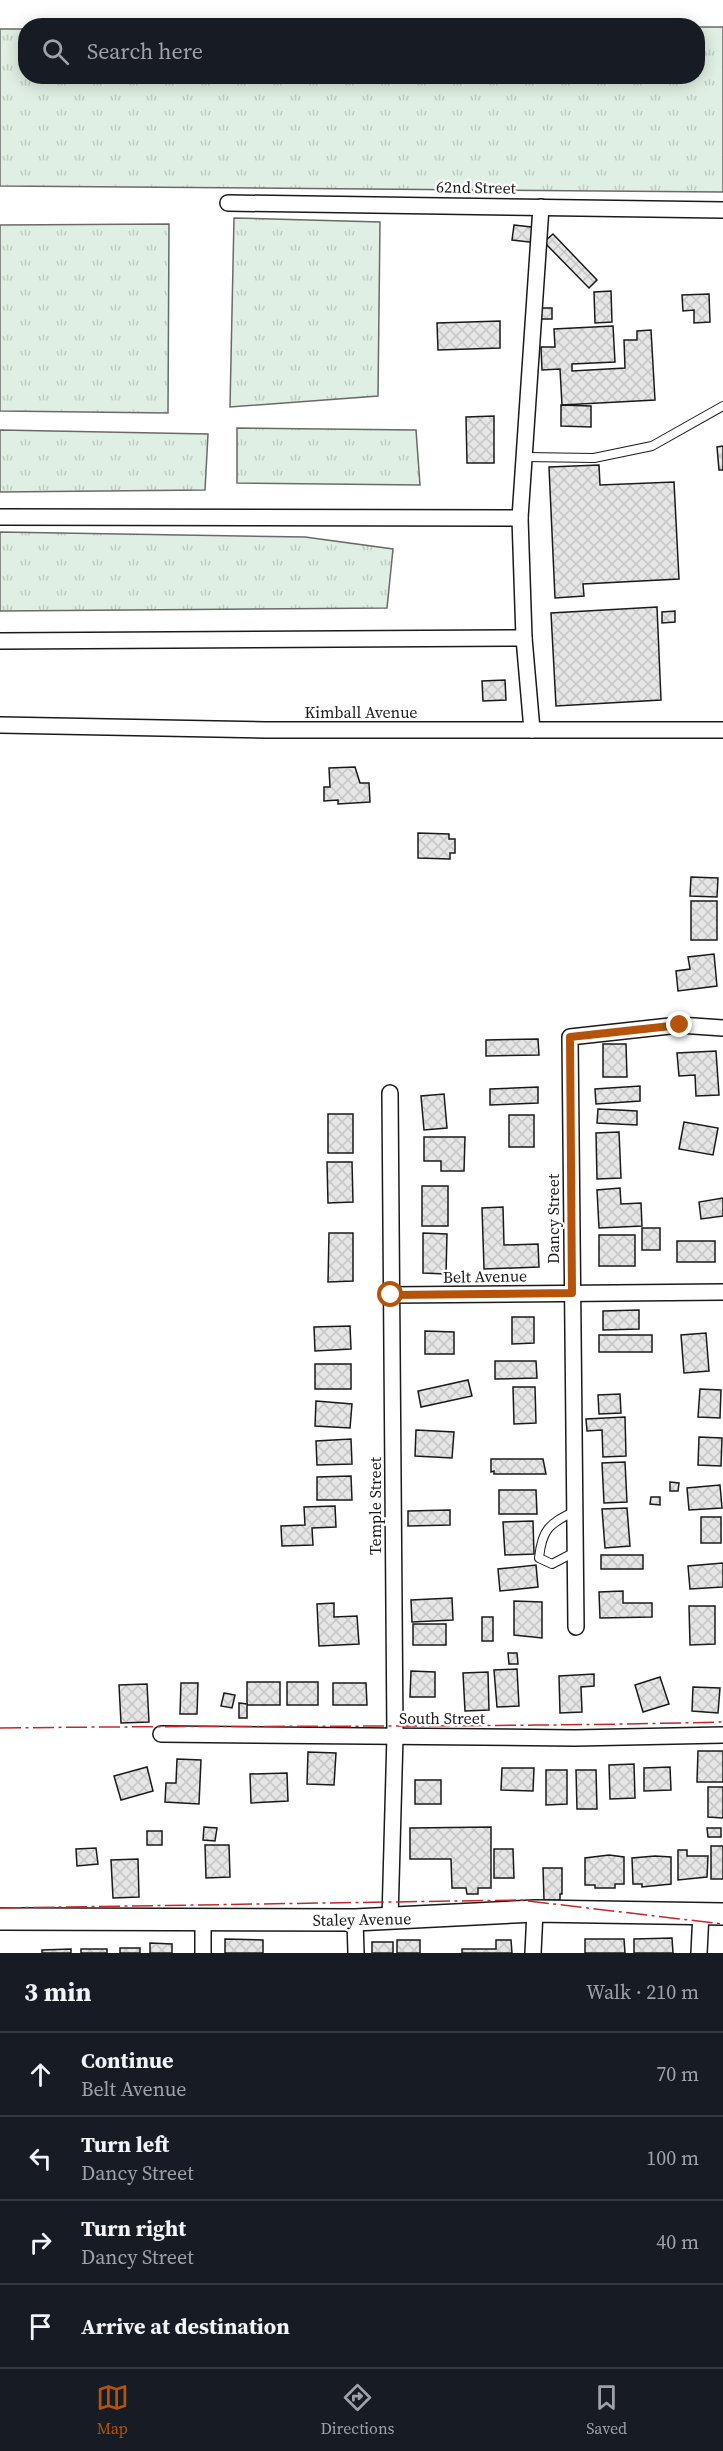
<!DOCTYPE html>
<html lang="en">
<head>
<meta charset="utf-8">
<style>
	body { margin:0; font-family:"Source Serif 4",serif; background:#20242c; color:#f1f3f6 }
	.stop { position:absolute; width:18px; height:18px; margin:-14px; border:4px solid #b45309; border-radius:50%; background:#fff }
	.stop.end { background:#b45309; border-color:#fff; box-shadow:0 2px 6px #0008 }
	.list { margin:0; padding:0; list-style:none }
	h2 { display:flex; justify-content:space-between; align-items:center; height:78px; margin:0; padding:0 24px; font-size:26px }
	h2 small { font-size:20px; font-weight:400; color:#9ea1a6 }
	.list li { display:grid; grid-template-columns:39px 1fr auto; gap:18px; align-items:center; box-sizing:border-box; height:84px; padding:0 24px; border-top:2px solid #363941 }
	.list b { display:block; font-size:22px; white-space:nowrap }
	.list p { margin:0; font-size:20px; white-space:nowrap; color:#9ea1a6 }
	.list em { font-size:20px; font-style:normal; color:#9ea1a6 }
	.icon { flex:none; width:33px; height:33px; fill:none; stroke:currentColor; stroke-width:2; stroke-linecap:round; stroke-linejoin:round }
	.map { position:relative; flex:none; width:723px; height:1953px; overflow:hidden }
	.search { position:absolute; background:#171b24; box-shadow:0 3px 15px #0003; left:18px; right:18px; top:18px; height:66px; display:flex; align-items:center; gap:15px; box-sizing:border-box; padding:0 21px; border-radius:24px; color:#9ea1a6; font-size:22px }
	.sheet { height:414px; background:#171b24 }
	nav { display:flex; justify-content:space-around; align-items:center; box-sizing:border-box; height:84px; border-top:2px solid #363941; background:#171b24; font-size:16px; color:#9ea1a6 }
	nav a { display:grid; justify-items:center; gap:3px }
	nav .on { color:#b45309 }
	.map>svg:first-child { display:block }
	.grass { fill:url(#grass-tufts); stroke:#6a6a6a; stroke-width:1.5 }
	.building { fill:url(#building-cross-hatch); stroke:#1a1a1a; stroke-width:1.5 }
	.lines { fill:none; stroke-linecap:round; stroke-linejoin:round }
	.lane-casing { stroke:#1a1a1a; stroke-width:10 }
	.street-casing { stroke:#1a1a1a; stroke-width:18 }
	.secondary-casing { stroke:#1a1a1a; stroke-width:24 }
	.lane { stroke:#fff; stroke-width:8 }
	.street { stroke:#fff; stroke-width:15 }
	.secondary { stroke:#fff; stroke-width:21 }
	.power { stroke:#c62828; stroke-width:1.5; stroke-dasharray:21 4.5 3 4.5; stroke-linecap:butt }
	.route { stroke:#b45309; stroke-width:8 }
	.labels { text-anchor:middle; stroke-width:4.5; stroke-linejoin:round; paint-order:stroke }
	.street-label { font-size:16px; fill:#1a1a1a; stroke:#fff }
</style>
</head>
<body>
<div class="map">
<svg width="723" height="1953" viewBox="0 0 723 1953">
	<defs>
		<pattern id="grass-tufts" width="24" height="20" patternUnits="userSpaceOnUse" patternTransform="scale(1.5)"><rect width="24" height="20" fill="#e0efe3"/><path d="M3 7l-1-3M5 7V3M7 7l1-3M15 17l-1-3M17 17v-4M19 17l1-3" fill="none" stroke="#c0ccc2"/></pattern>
		<pattern id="building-cross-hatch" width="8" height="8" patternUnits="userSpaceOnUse" patternTransform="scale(1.5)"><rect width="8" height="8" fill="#e6e6e6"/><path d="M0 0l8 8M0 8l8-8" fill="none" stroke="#c5c5c5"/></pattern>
	</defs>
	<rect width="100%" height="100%" fill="#fff"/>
	<g class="grass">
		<polygon points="698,27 723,27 723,192 0,186 0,29 25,29 26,76 698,76"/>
		<polygon points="234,218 380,222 378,396 230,407"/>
		<polygon points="169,224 168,413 0,411 0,225"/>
		<polygon points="237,428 416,430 420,485 237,483"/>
		<polygon points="0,430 208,434 205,490 0,492"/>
		<polygon points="0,532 305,537 393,549 387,608 0,611"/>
	</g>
	<g class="building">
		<polygon points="514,225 540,228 538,243 512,240"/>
		<polygon points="553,234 597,280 589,288 544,242"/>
		<polygon points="611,291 612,322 595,323 594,292"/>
		<polygon points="709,294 710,322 694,323 694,310 683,311 682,295"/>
		<rect x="541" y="308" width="11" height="11"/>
		<polygon points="500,321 500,348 438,350 437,323"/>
		<polygon points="613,326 615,362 572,364 572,371 625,368 624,340 637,340 637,331 651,330 655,400 562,405 560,369 542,370 541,347 555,347 554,329"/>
		<polygon points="561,405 591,406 591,427 561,426"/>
		<polygon points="494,416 494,463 467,463 466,417"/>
		<polygon points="723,446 723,470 719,470 717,447"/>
		<polygon points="599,465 600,485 674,482 679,579 583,584 584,596 555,598 549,467"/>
		<polygon points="657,607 661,700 556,706 551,613"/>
		<polygon points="675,611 675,622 662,623 662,612"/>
		<polygon points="505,680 506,700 483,701 482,681"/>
		<polygon points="355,767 360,783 369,783 370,802 338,804 338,800 324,801 324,787 330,787 329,768"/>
		<polygon points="418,833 449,834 449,839 455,839 455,853 450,853 450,859 418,858"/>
		<polygon points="691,877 718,878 717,897 690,896"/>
		<rect x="691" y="901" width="26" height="39"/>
		<polygon points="714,954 717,986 678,991 676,971 690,969 688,957"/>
		<polygon points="538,1039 539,1055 486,1056 486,1040"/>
		<polygon points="603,1044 626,1044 627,1077 603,1077"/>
		<polygon points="716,1051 719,1095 696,1096 695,1075 679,1076 677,1053"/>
		<polygon points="640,1086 640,1101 596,1104 595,1089"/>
		<polygon points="538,1087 538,1103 490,1105 490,1089"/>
		<polygon points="444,1094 447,1128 424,1130 421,1096"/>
		<polygon points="598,1109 637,1111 637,1125 597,1123"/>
		<rect x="328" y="1114" width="25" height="39"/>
		<rect x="509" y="1115" width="25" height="32"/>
		<polygon points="684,1122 718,1128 713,1155 679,1149"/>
		<polygon points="619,1132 621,1178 597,1179 596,1133"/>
		<polygon points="424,1137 465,1137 464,1171 441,1171 441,1161 424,1161"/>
		<polygon points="327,1162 352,1162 353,1202 328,1203"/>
		<rect x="422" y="1186" width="26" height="40"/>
		<polygon points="620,1188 621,1204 641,1203 642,1226 599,1228 597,1190"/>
		<polygon points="723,1198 723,1216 701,1219 699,1202"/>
		<polygon points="503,1207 504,1245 538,1244 539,1267 484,1269 482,1208"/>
		<rect x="642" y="1228" width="18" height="22"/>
		<polygon points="329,1233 353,1233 353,1281 328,1282"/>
		<polygon points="423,1233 447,1234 446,1274 423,1273"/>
		<rect x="599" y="1235" width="36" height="31"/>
		<rect x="677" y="1241" width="38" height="21"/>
		<polygon points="639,1310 639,1329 603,1330 603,1311"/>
		<polygon points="512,1317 534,1317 534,1343 512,1344"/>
		<polygon points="350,1326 351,1349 315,1351 314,1327"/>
		<polygon points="425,1331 454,1332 454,1354 425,1354"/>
		<polygon points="706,1333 709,1371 684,1373 681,1335"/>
		<rect x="599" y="1335" width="53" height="17"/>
		<polygon points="495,1361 536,1361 537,1378 495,1379"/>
		<rect x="315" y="1364" width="36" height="25"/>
		<polygon points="468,1380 472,1396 421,1407 418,1391"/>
		<polygon points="513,1387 535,1387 536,1423 514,1424"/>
		<polygon points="700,1389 721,1390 720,1418 698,1417"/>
		<polygon points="620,1394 621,1413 599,1414 598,1395"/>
		<polygon points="316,1401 352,1404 350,1428 315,1426"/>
		<polygon points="625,1417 626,1456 603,1457 602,1430 587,1431 586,1419"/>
		<polygon points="416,1430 454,1432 452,1458 415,1456"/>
		<polygon points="699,1437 722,1438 721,1466 698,1465"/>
		<polygon points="351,1439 352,1464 317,1465 316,1441"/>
		<polygon points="491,1459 543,1459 546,1474 494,1474 494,1471 491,1472"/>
		<polygon points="625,1462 627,1502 604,1503 602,1463"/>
		<polygon points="351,1476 352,1500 317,1500 317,1477"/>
		<polygon points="670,1482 679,1483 678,1491 670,1491"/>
		<polygon points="720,1485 722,1508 689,1510 687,1488"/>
		<polygon points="499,1490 536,1490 537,1514 499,1514"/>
		<polygon points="651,1497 660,1497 660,1505 650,1504"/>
		<polygon points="335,1506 336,1527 312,1528 313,1545 282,1546 281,1526 305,1525 304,1507"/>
		<polygon points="627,1508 630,1546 605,1548 602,1509"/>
		<polygon points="450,1510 450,1525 408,1526 408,1511"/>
		<rect x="701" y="1517" width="20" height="26"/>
		<polygon points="533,1521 534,1554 505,1555 503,1522"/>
		<rect x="601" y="1555" width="42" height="14"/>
		<polygon points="723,1563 723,1587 690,1589 688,1566"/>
		<polygon points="536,1565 538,1587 500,1591 498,1569"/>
		<polygon points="623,1591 623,1603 652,1603 652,1617 600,1618 599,1592"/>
		<polygon points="452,1598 453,1620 412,1622 411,1600"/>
		<polygon points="514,1601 542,1602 542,1638 514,1635"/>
		<polygon points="334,1603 334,1617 357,1616 359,1644 319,1646 317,1604"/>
		<polygon points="689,1606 715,1606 715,1644 690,1645"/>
		<rect x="482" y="1617" width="11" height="24"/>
		<rect x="413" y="1624" width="33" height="21"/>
		<polygon points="508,1653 517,1653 518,1664 509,1664"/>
		<polygon points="517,1669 519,1706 497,1707 494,1670"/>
		<polygon points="411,1671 435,1672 435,1697 410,1697"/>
		<polygon points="488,1672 489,1710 465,1711 463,1673"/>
		<polygon points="594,1674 594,1686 581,1687 582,1712 560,1713 559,1676"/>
		<polygon points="660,1677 669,1704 643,1712 635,1685"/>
		<rect x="247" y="1682" width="33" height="23"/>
		<rect x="287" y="1682" width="31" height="23"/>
		<polygon points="181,1683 198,1683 197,1714 180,1714"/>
		<polygon points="333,1683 366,1683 367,1705 333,1705"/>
		<polygon points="147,1684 149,1722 121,1723 119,1685"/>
		<polygon points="693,1687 720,1688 718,1713 692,1711"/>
		<polygon points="224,1693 235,1695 232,1708 221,1706"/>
		<polygon points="239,1703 247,1704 247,1718 239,1718"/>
		<polygon points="698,1751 723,1751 723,1782 697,1782"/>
		<polygon points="308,1752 336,1753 334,1785 307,1784"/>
		<polygon points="177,1759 201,1760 199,1804 165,1802 166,1783 176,1783"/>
		<polygon points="634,1764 635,1798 610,1799 609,1765"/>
		<polygon points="147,1767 153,1791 121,1800 114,1776"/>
		<polygon points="670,1767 671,1790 644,1791 644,1768"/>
		<polygon points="502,1768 534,1768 533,1791 501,1790"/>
		<polygon points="546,1770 567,1770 567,1804 546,1805"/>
		<polygon points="576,1770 596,1770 597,1809 577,1809"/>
		<polygon points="287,1773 288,1801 251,1803 250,1774"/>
		<rect x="415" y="1780" width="26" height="24"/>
		<polygon points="708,1787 723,1787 723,1818 708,1817"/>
		<polygon points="204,1827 217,1828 215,1841 203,1840"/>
		<polygon points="491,1827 491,1888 478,1888 478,1894 467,1894 466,1888 452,1888 451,1859 410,1859 410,1828"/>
		<polygon points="707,1828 721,1828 721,1837 708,1837"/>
		<rect x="147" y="1831" width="15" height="14"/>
		<polygon points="205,1845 229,1845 230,1877 206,1878"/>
		<rect x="711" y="1846" width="12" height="33"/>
		<polygon points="96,1848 98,1864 77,1866 76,1849"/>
		<polygon points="494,1849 513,1849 514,1878 494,1878"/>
		<polygon points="678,1850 687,1850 687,1856 708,1856 707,1877 678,1880"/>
		<polygon points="609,1855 624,1857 624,1884 615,1884 615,1888 595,1888 595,1885 585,1885 585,1858"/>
		<polygon points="655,1856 671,1857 671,1884 642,1887 642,1884 633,1884 632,1858"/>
		<polygon points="138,1859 139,1897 113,1898 111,1860"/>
		<polygon points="543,1868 562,1868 562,1894 560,1894 560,1900 544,1900"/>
		<polygon points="672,1938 673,1953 634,1953 634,1939"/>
		<polygon points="225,1939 263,1940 263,1953 225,1953"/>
		<polygon points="585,1939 624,1939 625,1953 585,1953"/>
		<rect x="397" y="1940" width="23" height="13"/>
		<polygon points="496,1940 511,1940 512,1953 462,1953 462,1949 496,1949"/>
		<rect x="372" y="1942" width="21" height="11"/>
		<polygon points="150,1943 172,1944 172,1953 150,1953"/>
		<rect x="120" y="1948" width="20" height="5"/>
		<polygon points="71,1949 71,1953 42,1953 42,1950"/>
		<rect x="81" y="1949" width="26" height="4"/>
	</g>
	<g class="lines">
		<g class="lane-casing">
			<g id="lane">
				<polyline points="525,457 594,458 652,446 723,406"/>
				<path d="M575 1511C549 1524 542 1529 539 1558L552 1564 575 1552"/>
			</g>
		</g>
		<g class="street-casing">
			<g id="street">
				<polyline points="228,203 723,210"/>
				<polyline points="0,517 520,518"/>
				<polyline points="0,641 524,638"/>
				<polyline points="0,725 265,730 723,730"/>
				<polyline points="532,730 524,638 520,518 541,207"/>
				<polyline points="390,1093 395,1736 390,1919"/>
				<polyline points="391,1295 723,1292"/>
				<polyline points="576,1627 570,1037 679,1025 723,1028"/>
				<polyline points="161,1734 575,1738 723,1735"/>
				<polyline points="355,1920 356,1953"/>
				<polyline points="203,1953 203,1920"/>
				<polyline points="533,1953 535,1911"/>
				<polyline points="699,1953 701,1913"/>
			</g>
		</g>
		<g class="secondary-casing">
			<polyline id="secondary" points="0,1919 355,1920 535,1911 723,1914"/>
		</g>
		<use href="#lane" class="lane"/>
		<use href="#street" class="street"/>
		<use href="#secondary" class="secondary"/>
		<g class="power">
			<path d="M0 1728C241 1725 482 1728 723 1722"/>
			<polyline points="0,1908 520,1900 723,1924"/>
		</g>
	</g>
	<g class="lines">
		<polyline class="route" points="391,1295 572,1293 570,1037 680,1025"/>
	</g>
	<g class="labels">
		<g class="street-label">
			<text transform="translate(476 187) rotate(1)" y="6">62nd Street</text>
			<text x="361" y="718">Kimball Avenue</text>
			<text transform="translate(553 1219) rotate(-90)" y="6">Dancy Street</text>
			<text transform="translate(485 1276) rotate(-1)" y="6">Belt Avenue</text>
			<text transform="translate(375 1506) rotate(-90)" y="6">Temple Street</text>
			<text x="442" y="1724">South Street</text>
			<text transform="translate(362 1919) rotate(-1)" y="6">Staley Avenue</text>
		</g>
	</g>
</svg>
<div class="stop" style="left:391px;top:1295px"></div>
<div class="stop end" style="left:680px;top:1025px"></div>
<div class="search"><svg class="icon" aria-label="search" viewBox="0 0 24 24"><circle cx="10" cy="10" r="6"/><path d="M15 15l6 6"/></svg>Search here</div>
</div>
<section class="sheet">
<h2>3 min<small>Walk · 210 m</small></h2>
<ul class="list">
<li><svg class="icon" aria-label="ahead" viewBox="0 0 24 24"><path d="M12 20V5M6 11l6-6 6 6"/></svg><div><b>Continue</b><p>Belt Avenue</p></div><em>70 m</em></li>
<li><svg class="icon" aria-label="left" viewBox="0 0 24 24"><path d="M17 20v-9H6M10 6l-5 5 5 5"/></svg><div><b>Turn left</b><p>Dancy Street</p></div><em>100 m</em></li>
<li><svg class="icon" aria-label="right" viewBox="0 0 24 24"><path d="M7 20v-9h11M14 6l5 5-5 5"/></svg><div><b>Turn right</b><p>Dancy Street</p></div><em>40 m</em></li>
<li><svg class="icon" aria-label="arrive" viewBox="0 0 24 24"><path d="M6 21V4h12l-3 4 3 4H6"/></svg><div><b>Arrive at destination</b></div></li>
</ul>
</section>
<nav>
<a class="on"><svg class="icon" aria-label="map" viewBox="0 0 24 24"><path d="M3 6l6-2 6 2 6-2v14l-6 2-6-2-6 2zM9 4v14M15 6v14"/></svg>Map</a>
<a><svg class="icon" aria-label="directions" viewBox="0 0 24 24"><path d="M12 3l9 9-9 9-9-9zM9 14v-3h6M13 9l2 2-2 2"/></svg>Directions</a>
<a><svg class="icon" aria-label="saved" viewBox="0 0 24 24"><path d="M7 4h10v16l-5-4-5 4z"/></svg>Saved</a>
</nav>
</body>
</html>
